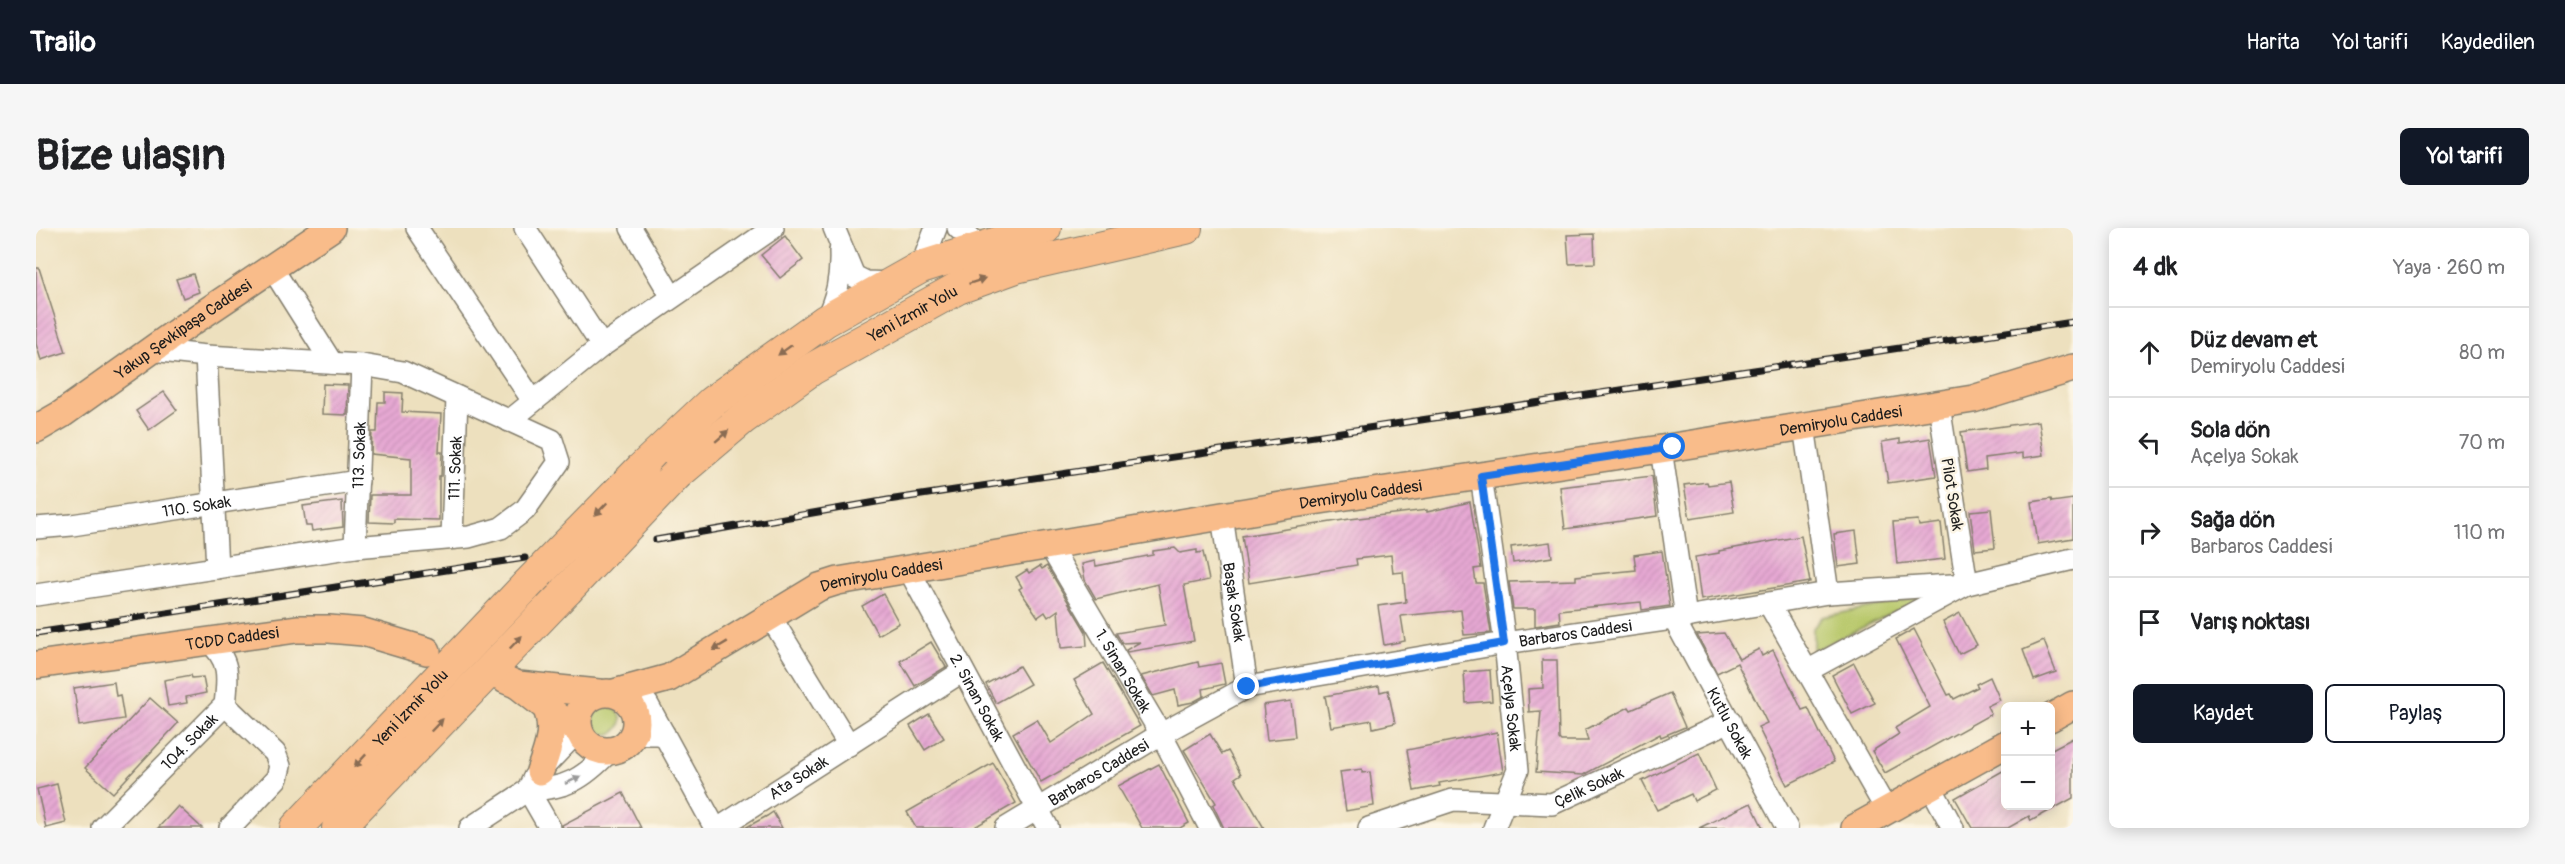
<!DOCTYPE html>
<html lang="tr">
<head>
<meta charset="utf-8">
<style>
	body { margin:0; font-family:Pangolin,sans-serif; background:#f6f6f6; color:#202124 }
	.controls { position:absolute; right:18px; bottom:18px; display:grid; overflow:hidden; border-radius:9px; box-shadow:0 3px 15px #0003 }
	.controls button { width:54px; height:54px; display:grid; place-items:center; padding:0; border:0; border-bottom:2px solid #e0e0e0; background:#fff; color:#202124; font:30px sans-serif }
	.stop { position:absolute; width:18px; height:18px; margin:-14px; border:4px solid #1a73e8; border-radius:50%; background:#fff }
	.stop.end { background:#1a73e8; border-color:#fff; box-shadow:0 2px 6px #0008 }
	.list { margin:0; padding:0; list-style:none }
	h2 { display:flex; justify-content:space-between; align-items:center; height:78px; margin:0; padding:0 24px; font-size:26px }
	h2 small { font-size:20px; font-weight:400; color:#757577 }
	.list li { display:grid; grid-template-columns:39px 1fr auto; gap:18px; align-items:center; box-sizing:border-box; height:90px; padding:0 24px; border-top:2px solid #e0e0e0 }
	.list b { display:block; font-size:22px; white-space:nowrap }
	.list p { margin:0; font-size:20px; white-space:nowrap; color:#757577 }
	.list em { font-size:20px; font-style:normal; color:#757577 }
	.actions { display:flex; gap:12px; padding:18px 24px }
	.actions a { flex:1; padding:14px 0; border:2px solid #111827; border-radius:9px; text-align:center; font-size:21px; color:#111827 }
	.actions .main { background:#111827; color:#fff }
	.icon { flex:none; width:33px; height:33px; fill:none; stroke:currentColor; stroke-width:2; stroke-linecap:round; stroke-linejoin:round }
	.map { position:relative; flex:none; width:2037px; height:600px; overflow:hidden; border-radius:9px }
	header { display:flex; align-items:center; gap:36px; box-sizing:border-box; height:84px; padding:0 30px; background:#111827; color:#fff }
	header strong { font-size:28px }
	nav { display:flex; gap:33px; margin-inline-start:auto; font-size:21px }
	.intro { display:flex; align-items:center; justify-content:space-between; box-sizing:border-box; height:144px; padding:0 36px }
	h1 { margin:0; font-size:42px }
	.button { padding:15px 27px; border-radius:9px; background:#111827; color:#fff; font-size:21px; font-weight:700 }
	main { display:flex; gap:36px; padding:0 36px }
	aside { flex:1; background:#fff; border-radius:9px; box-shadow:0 3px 15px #0003 }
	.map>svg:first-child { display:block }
	.grass { fill:#b8c86b; stroke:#6a7244; stroke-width:1.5 }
	.building { fill:url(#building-hatch) }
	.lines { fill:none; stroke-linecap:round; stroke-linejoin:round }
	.minor-casing { stroke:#847e6d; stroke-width:24 }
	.major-casing { stroke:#847e6d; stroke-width:30 }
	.highway-casing { stroke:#847e6d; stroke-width:34 }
	.minor { stroke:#fff; stroke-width:21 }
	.major { stroke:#f9bc8a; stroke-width:27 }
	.highway { stroke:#f9bc8a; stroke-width:32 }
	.rail-casing { stroke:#1c1c1c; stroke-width:7 }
	.rail { stroke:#fcf5e5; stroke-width:4.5; stroke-dasharray:14; stroke-linecap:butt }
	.highway-bridge-casing { stroke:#847e6d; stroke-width:34; stroke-linecap:butt }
	.highway-bridge { stroke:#f9bc8a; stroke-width:32 }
	.oneway { fill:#8a6c53 }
	.oneway2 { fill:#999 }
	.route { stroke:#1a73e8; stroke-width:8 }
	.labels { text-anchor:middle; stroke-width:5; stroke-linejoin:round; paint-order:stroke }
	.street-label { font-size:16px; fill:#1c1c1c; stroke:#fcf5e5 }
</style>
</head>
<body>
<header>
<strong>Trailo</strong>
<nav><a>Harita</a><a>Yol tarifi</a><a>Kaydedilen</a></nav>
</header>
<div class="intro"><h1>Bize ulaşın</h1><a class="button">Yol tarifi</a></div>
<main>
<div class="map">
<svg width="2037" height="600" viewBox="0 0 2037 600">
	<defs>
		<pattern id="building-hatch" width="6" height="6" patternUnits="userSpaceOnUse" patternTransform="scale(1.5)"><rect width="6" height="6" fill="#e6a8d3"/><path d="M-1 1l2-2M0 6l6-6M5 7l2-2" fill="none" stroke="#c590b5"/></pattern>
	</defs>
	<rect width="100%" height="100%" fill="#fcf5e5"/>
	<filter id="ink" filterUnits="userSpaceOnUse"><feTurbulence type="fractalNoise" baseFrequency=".0167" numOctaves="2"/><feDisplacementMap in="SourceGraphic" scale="12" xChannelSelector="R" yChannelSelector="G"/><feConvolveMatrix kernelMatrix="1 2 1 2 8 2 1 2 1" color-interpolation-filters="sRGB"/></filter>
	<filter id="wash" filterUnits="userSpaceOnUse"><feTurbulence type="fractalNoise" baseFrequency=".008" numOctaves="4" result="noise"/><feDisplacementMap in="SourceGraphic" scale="24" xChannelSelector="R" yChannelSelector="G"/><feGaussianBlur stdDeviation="1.35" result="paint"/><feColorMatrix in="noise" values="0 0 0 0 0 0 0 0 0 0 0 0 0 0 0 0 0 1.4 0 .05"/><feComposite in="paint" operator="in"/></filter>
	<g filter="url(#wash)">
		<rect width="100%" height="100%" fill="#ede0be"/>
		<g class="grass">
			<polygon points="1895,367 1777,423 1777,400 1786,389"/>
			<circle cx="571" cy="492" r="14"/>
		</g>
		<g id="blocks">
			<g class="building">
				<polygon points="1558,6 1559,35 1533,36 1531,7"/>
				<polygon points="749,8 767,32 744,50 725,27"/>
				<polygon points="0,40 3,40 30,124 5,132 0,116"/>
				<polygon points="157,46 163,64 147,70 140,51"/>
				<polygon points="287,156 312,157 311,187 286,186"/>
				<polygon points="128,164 141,182 113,202 100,183"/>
				<polygon points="349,164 367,165 366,184 405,186 403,224 406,224 405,248 403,248 403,292 358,291 358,295 333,294 334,267 375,267 375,230 335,226 336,204 341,204 342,174 349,174"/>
				<polygon points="2003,193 2008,227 1987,230 1987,225 1949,230 1950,241 1931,244 1925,204"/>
				<polygon points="1894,210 1900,248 1852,255 1846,214 1864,211 1864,215"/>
				<polygon points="1616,248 1621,288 1529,301 1524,259"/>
				<polygon points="1671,254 1672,257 1693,254 1698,284 1654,291 1648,257"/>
				<polygon points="2015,271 2016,274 2037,271 2037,310 2002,316 1996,274"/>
				<polygon points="306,273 307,299 276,303 275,298 270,298 267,278"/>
				<polygon points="1434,274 1445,340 1438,341 1440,355 1447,355 1455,405 1428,407 1425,382 1365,388 1369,413 1348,417 1342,378 1370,374 1367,344 1357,345 1355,327 1320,331 1321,337 1213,355 1206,308 1314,291 1391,282 1391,284"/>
				<polygon points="1955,281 1959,320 1939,322 1934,283"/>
				<polygon points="1882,292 1883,298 1905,295 1909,331 1861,336 1857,294"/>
				<polygon points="1820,303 1824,336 1802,339 1798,306"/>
				<polygon points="1765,308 1774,354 1665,372 1659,329 1683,325 1683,323"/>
				<polygon points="1514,314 1516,329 1477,335 1475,319"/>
				<polygon points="1139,320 1144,325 1161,322 1161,325 1167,324 1173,352 1148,357 1158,413 1091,424 1090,422 1104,414 1086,415 1080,405 1129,397 1122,356 1060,371 1049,352 1046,336 1059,333 1060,338 1117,327 1117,323"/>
				<polygon points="1626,323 1634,378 1606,382 1605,374 1523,382 1524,394 1499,398 1499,381 1477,381 1473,354 1540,352 1540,348 1600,342 1598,327"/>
				<polygon points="1004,338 1006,341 1011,338 1050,404 1051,418 1025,420 1022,382 1012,389 1009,384 1002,389 983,361 986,359 980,349 991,342 993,345"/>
				<polygon points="847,366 863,395 842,407 826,378"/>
				<polygon points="1924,385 1941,417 1923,426 1907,394"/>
				<polygon points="1878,401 1912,467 1915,466 1918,471 1942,459 1940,456 1954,449 1964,472 1951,478 1955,486 1849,545 1836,523 1863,506 1859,500 1894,479 1860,411"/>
				<polygon points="1688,405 1703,431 1723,421 1726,428 1737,422 1766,482 1772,480 1798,534 1751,557 1722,499 1731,495 1701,435 1681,445 1661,407"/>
				<polygon points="2008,413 2020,444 1998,452 1987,422"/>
				<polygon points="895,414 910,439 879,458 864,433"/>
				<polygon points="1506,432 1521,432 1523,511 1525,513 1552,513 1549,502 1593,479 1595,482 1634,465 1649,499 1625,509 1624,506 1547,547 1500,544 1505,483 1493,484 1492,461 1507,460"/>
				<polygon points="1162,434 1163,439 1185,435 1189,456 1167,461 1168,468 1157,474 1142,477 1139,462 1117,468 1105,448"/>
				<polygon points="1067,435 1104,498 1005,554 977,505 1001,491 1015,515 1058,486 1038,452"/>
				<polygon points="1818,435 1839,475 1816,486 1796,447"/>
				<polygon points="983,438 994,456 960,475 950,456"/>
				<polygon points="1454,442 1456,473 1430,475 1428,444"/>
				<polygon points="155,447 156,450 167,449 170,465 150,469 151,475 132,478 128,452"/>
				<polygon points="78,454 80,468 84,467 88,491 43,498 38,460"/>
				<polygon points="1343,458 1344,464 1352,462 1359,495 1337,500 1336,492 1295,499 1289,468"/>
				<polygon points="114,470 142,495 77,565 49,540"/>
				<polygon points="1255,473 1259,509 1231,512 1227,477"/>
				<polygon points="893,486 908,510 889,522 874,498"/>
				<polygon points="1461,504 1467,544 1403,555 1404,558 1378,563 1371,522"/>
				<polygon points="1174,506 1186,526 1192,523 1205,546 1199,550 1228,600 1188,600 1186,596 1177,577 1180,575 1148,522"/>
				<polygon points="2037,510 2037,570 1995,593 1993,588 1972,600 1936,600 1919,570 1970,541 1970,578 2014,578 2014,522"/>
				<polygon points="1663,525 1680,562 1658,573 1655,566 1621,582 1606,553"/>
				<polygon points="957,535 980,575 937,600 880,600 871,584"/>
				<polygon points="1123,536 1153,595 1144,600 1106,600 1082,558"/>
				<polygon points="1326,541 1326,545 1334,544 1338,578 1310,583 1304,544"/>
				<polygon points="21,556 30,595 10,600 1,561"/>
				<polygon points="587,565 605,600 527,600 526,597"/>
				<polygon points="1715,575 1727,600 1663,600"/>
				<polygon points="142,578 166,600 122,600"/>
				<polygon points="737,584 746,600 709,600 731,588"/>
			</g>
		</g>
	</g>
	<g filter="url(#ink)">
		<use href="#blocks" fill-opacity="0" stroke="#847e6d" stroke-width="1.5"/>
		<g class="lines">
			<g class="minor-casing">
				<g id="minor">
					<polyline points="381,0 497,173"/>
					<polyline points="489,0 566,118"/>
					<polyline points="595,0 636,69"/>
					<polyline points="798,0 818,48 830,54 856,55"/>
					<polyline points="922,0 945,18"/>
					<polyline points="885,39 900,0"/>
					<polyline points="236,40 296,135"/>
					<path d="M789 93C801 70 805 49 804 23"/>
					<polyline points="170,128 181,340"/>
					<polyline points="473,193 566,118 737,0"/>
					<polyline points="1768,198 1792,365"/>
					<polyline points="1625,221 1650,389"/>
					<path id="s1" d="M1445 248 1469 415 1482 542 1458 600"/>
					<path id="s2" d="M1186 288 1211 459"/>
					<path id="s3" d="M0 300 36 297 322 253"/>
					<path id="s4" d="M416 310 421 169"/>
					<path id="s5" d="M1013 317 1125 506 1174 600"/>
					<path id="s6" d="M319 319 326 137"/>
					<path id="s7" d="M872 340 1012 600"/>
					<polyline points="0,367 319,319 433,309 465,300 489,282 523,234 516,212 367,144 326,137 170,128 116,122"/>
					<polyline points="1733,376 1851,583"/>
					<polyline points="734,388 813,517"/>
					<path id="s8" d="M1638 391 1751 600"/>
					<polyline points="1771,443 1931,356 1903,177"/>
					<polyline points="611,475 679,600"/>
					<polyline points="189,477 239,525 244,538 241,550 194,600"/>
					<polyline points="598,506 628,506"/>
					<polyline points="1895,559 1917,600"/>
					<path d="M492 562C531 561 547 551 574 523"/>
					<polyline points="492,562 514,600"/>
					<path id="s9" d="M67 600 189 477C192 450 195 432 172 413"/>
					<polyline points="434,600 492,562 498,549 543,502"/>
					<path id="s10" d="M683 600 927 443"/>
					<path id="s11" d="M970 600 1125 506 1211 459 1469 415 1650 389 1792 365 1931 356 2037 331"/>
					<path id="s12" d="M1333 600 1417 572 1516 576 1694 493"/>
				</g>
			</g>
			<g class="major-casing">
				<g id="major">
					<path id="s13" d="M0 201 26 186 148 99 295 0"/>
					<path id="s14" d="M0 437 261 401H293L327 404 391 423"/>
					<polyline points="470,452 482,457 563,465"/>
					<polyline points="483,458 529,494 543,502"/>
					<circle cx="571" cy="494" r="29"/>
					<path id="s15" d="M578 465 633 450 783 359 802 353 1257 276 1625 221 1937 171 2037 140"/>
					<polyline points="2014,490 2037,477"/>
					<path d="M504 543C512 521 520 501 510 479"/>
					<polyline points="1819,600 1970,516"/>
				</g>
			</g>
			<g class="highway-casing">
				<g id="highway">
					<polyline points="606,240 676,174 789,93 885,39 1009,0"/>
					<path id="s16" d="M641 246 706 191 776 141 922 60 980 39 1150 0"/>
					<path id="s17" d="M260 600 490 358"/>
					<polyline points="302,600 531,362"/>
				</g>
			</g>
			<use href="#minor" class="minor"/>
			<use href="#major" class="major"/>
			<use href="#highway" class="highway"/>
			<g class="rail-casing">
				<g id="rail">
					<polyline points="620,312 852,272 2037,94"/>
					<polyline points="0,405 489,330"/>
				</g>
			</g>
			<use href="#rail" class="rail"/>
			<g class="highway-bridge-casing">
				<g id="highway-bridge">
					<polyline points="490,358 606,240"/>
					<polyline points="531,362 641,246"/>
				</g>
			</g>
			<use href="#highway-bridge" class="highway-bridge"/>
		</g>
		<defs><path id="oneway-solid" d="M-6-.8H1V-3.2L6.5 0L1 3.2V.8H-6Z" transform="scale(1.5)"/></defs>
		<g class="oneway">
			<use href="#oneway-solid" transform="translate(941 53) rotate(-19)"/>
			<use href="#oneway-solid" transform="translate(749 122) rotate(144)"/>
			<use href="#oneway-solid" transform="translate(686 208) rotate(-41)"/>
			<use href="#oneway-solid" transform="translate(565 281) rotate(134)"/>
			<use href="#oneway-solid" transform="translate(480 414) rotate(-46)"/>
			<use href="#oneway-solid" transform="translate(684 418) rotate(149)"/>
			<use href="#oneway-solid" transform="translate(401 497) rotate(-46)"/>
			<use href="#oneway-solid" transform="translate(324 533) rotate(133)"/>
		</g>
		<use class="oneway2" href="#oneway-solid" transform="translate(537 552) rotate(-26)"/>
	</g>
	<g class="lines" filter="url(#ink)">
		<polyline class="route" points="1211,459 1468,415 1445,248 1637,219"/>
	</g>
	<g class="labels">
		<g class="street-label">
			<text dy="6" stroke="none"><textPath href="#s16" startOffset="286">Yeni İzmir Yolu</textPath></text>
			<text dy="6" stroke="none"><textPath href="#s13" startOffset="178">Yakup Şevkipaşa Caddesi</textPath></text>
			<text dy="6" stroke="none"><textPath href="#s15" startOffset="1268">Demiryolu Caddesi</textPath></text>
			<text dy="6" stroke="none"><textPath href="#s6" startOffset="92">113. Sokak</textPath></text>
			<text dy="6" stroke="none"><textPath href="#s4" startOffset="70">111. Sokak</textPath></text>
			<text dy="6" stroke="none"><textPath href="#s15" startOffset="782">Demiryolu Caddesi</textPath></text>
			<text transform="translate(1917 266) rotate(81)" y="6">Pilot Sokak</text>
			<text dy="6" stroke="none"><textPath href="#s3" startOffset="162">110. Sokak</textPath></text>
			<text dy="6" stroke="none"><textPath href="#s15" startOffset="296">Demiryolu Caddesi</textPath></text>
			<text dy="6" stroke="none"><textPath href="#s2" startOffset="87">Başak Sokak</textPath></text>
			<text dy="6" stroke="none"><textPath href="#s11" startOffset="612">Barbaros Caddesi</textPath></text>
			<text dy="6" stroke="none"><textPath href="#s14" startOffset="198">TCDD Caddesi</textPath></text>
			<text dy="6" stroke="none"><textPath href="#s5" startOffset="146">1. Sinan Sokak</textPath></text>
			<text dy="6" stroke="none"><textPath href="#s7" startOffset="147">2. Sinan Sokak</textPath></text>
			<text dy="6" stroke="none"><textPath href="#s17" startOffset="166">Yeni İzmir Yolu</textPath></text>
			<text dy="6" stroke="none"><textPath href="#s1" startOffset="234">Açelya Sokak</textPath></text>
			<text dy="6" stroke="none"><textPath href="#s8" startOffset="118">Kutlu Sokak</textPath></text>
			<text dy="6" stroke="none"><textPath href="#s9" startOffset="122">104. Sokak</textPath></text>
			<text dy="6" stroke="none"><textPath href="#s11" startOffset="108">Barbaros Caddesi</textPath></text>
			<text dy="6" stroke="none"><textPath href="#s10" startOffset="94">Ata Sokak</textPath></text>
			<text dy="6" stroke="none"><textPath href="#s12" startOffset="228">Çelik Sokak</textPath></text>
		</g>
	</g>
</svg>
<div class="controls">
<button>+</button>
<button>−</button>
</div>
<div class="stop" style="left:1637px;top:219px"></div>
<div class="stop end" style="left:1211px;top:459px"></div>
</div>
<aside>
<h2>4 dk<small>Yaya · 260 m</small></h2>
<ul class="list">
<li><svg class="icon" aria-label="ahead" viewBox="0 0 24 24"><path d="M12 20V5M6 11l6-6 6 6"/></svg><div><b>Düz devam et</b><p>Demiryolu Caddesi</p></div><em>80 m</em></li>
<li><svg class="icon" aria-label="left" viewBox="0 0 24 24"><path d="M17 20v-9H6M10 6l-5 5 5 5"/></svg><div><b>Sola dön</b><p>Açelya Sokak</p></div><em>70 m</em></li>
<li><svg class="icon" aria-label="right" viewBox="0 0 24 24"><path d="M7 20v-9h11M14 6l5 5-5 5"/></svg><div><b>Sağa dön</b><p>Barbaros Caddesi</p></div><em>110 m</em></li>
<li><svg class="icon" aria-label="arrive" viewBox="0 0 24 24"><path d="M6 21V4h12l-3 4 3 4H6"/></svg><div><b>Varış noktası</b></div></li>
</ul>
<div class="actions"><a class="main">Kaydet</a><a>Paylaş</a></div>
</aside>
</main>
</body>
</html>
